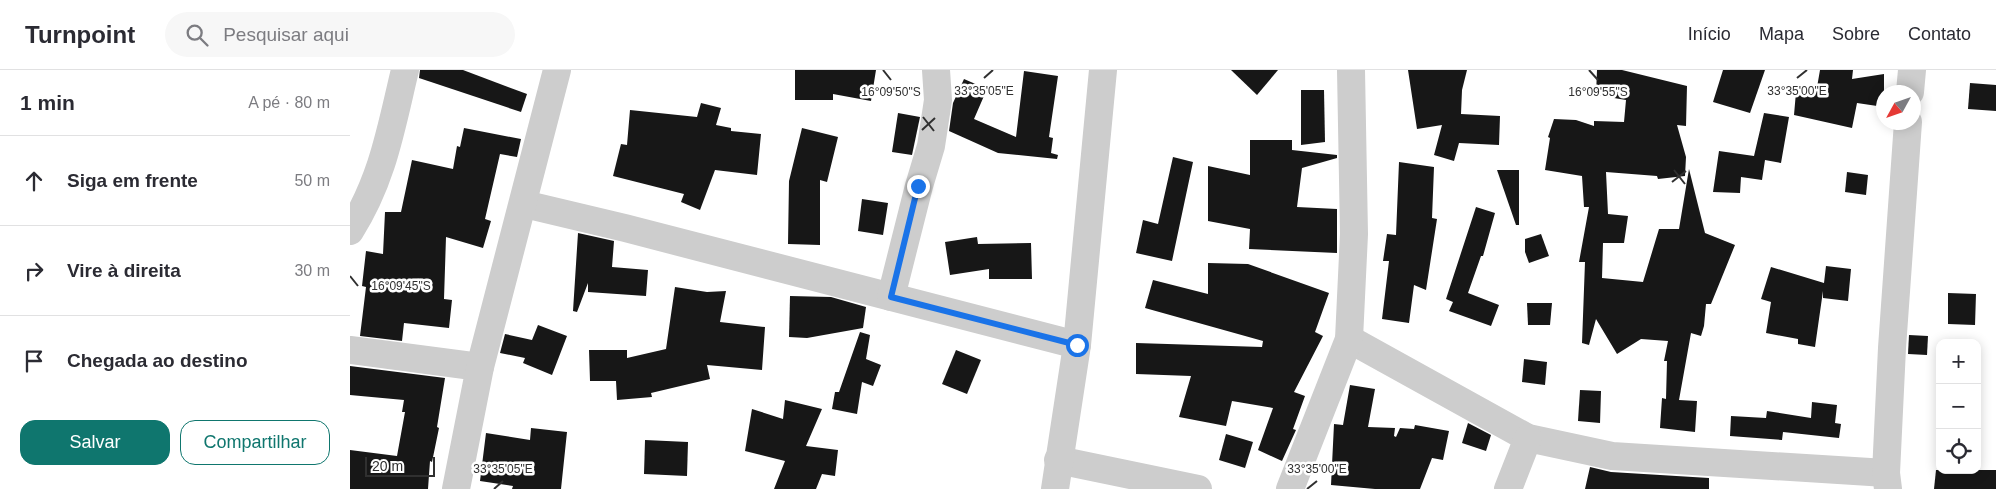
<!DOCTYPE html>
<html lang="pt">
<head>
<meta charset="utf-8">
<style>
	body { margin:0; font-family:Arial,sans-serif; background:#f7f7f7; color:#2b2b33 }
	.controls { position:absolute; right:15px; bottom:15px; display:grid; overflow:hidden; border-radius:10px; box-shadow:0 2px 12px #0003 }
	.controls button { width:45px; height:45px; display:grid; place-items:center; padding:0; border:0; border-bottom:1px solid #e1e1e2; background:#fff; color:#2b2b33; font:25px sans-serif }
	.compass { position:absolute; left:1526px; top:15px; width:45px; height:45px; border-radius:50%; background:#fff; box-shadow:0 2px 12px #0003; rotate:230deg }
	.scale { position:absolute; left:15px; bottom:12px; width:70px; box-sizing:border-box; padding-left:5px; border:2px solid #303030; border-top:0; font-size:14px; line-height:18px; white-space:nowrap; color:#303030; -webkit-text-stroke:4px #fff; paint-order:stroke }
	.stop { position:absolute; width:15px; height:15px; margin:-11px; border:4px solid #1a73e8; border-radius:50%; background:#fff }
	.stop.end { background:#1a73e8; border-color:#fff; box-shadow:0 1px 5px #0008 }
	.list { margin:0; padding:0; list-style:none }
	h2 { display:flex; justify-content:space-between; align-items:center; height:65px; margin:0; padding:0 20px; font-size:21px }
	h2 small { font-size:16px; font-weight:400; color:#7c7c81 }
	.list li { display:grid; grid-template-columns:32px 1fr auto; gap:15px; align-items:center; box-sizing:border-box; height:90px; padding:0 20px; border-top:1px solid #e1e1e2 }
	.list b { display:block; font-size:19px; white-space:nowrap }
	.list em { font-size:16px; font-style:normal; color:#7c7c81 }
	.actions { display:flex; gap:10px; padding:15px 20px }
	.actions a { flex:1; padding:11px 0; border:1px solid #0f766e; border-radius:15px; text-align:center; font-size:18px; color:#0f766e }
	.actions .main { background:#0f766e; color:#fff }
	.icon { flex:none; width:28px; height:28px; fill:none; stroke:currentColor; stroke-width:2; stroke-linecap:round; stroke-linejoin:round }
	.map { position:relative; flex:none; width:1646px; height:419px; overflow:hidden }
	header { display:flex; align-items:center; gap:30px; box-sizing:border-box; height:70px; padding:0 25px; background:#fff; border-bottom:1px solid #e1e1e2 }
	header strong { font-size:24px }
	nav { display:flex; gap:28px; margin-inline-start:auto; font-size:18px }
	.search { width:350px; height:45px; background:#f7f7f7; display:flex; align-items:center; gap:12px; box-sizing:border-box; padding:0 18px; border-radius:28px; color:#7c7c81; font-size:19px }
	main { display:flex }
	aside { flex:1; background:#fff }
	.map>svg:first-child { display:block }
	.building { fill:#171717 }
	.lines { fill:none; stroke-linecap:round; stroke-linejoin:round }
	.minor { stroke:#cdcdcd; stroke-width:28 }
	.route { stroke:#1a73e8; stroke-width:6 }
	.ticks { fill:none; stroke:#303030; stroke-width:2 }
	.ticks-label { font-size:12px; text-anchor:middle; fill:#303030; stroke:#fff; stroke-width:5; stroke-linejoin:round; paint-order:stroke }
</style>
</head>
<body>
<header>
<strong>Turnpoint</strong>
<div class="search"><svg class="icon" aria-label="search" viewBox="0 0 24 24"><circle cx="10" cy="10" r="6"/><path d="M15 15l6 6"/></svg>Pesquisar aqui</div>
<nav><a>Início</a><a>Mapa</a><a>Sobre</a><a>Contato</a></nav>
</header>
<main>
<aside>
<h2>1 min<small>A pé · 80 m</small></h2>
<ul class="list">
<li><svg class="icon" aria-label="ahead" viewBox="0 0 24 24"><path d="M12 20V5M6 11l6-6 6 6"/></svg><div><b>Siga em frente</b></div><em>50 m</em></li>
<li><svg class="icon" aria-label="right" viewBox="0 0 24 24"><path d="M7 20v-9h11M14 6l5 5-5 5"/></svg><div><b>Vire à direita</b></div><em>30 m</em></li>
<li><svg class="icon" aria-label="arrive" viewBox="0 0 24 24"><path d="M6 21V4h12l-3 4 3 4H6"/></svg><div><b>Chegada ao destino</b></div></li>
</ul>
<div class="actions"><a class="main">Salvar</a><a>Compartilhar</a></div>
</aside>
<div class="map">
<svg width="1646" height="419" viewBox="0 0 1646 419">
	<rect width="100%" height="100%" fill="#fff"/>
	<g class="building">
		<polygon points="70,0 113,0 177,24 171,42 69,8"/>
		<polygon points="445,0 526,0 521,31 483,24 483,30 445,30"/>
		<polygon points="881,0 928,0 907,25"/>
		<polygon points="1058,0 1117,0 1112,20 1111,44 1150,46 1149,75 1109,73 1104,91 1084,85 1092,55 1067,59"/>
		<polygon points="1247,0 1272,0 1337,16 1336,56 1327,55 1336,87 1335,106 1308,109 1307,106 1256,102 1258,144 1278,146 1274,173 1253,173 1252,208 1293,212 1309,159 1329,159 1339,99 1355,163 1385,175 1361,234 1356,234 1354,256 1351,266 1341,263 1329,330 1347,331 1345,362 1310,358 1312,328 1316,329 1317,291 1314,291 1318,271 1291,269 1267,284 1246,249 1239,275 1232,273 1235,192 1229,192 1239,137 1234,137 1232,106 1195,100 1200,68 1198,67 1204,49 1226,50 1244,56 1244,51 1274,52 1276,30 1246,25"/>
		<polygon points="1373,0 1415,0 1400,43 1363,32"/>
		<polygon points="1470,0 1503,0 1502,9 1534,4 1534,37 1507,33 1502,58 1444,45 1446,22 1466,23"/>
		<polygon points="674,1 708,6 699,67 703,68 701,83 708,85 707,89 648,83 599,61 603,33 614,9 637,19 624,49 666,67"/>
		<polygon points="1620,13 1646,15 1646,41 1618,39"/>
		<polygon points="951,20 974,20 975,72 951,75"/>
		<polygon points="351,33 371,38 366,55 381,58 381,61 411,64 407,105 365,100 350,140 331,132 334,124 263,106 271,74 277,75 280,40 347,47"/>
		<polygon points="548,43 570,47 562,85 542,82"/>
		<polygon points="1414,43 1439,47 1431,93 1415,90 1412,110 1391,107 1390,123 1363,122 1369,81 1404,86"/>
		<polygon points="114,58 171,69 167,87 150,84 135,149 141,151 133,178 96,167 94,229 102,230 99,258 54,253 52,271 10,266 16,217 12,216 16,181 33,184 35,142 51,142 62,90 103,99 107,76 110,77"/>
		<polygon points="452,58 488,67 477,112 470,110 470,175 438,174 439,111"/>
		<polygon points="900,70 942,70 942,80 987,85 987,88 952,98 947,137 987,139 987,183 899,179 900,159 858,151 858,96 900,105"/>
		<polygon points="823,87 843,92 822,191 786,183 793,150 808,154"/>
		<polygon points="1049,92 1084,97 1082,148 1087,149 1076,220 1064,215 1059,253 1032,249 1039,191 1033,191 1037,164 1046,165"/>
		<polygon points="1147,100 1169,100 1169,155 1166,155"/>
		<polygon points="1497,102 1518,105 1516,125 1495,122"/>
		<polygon points="512,129 538,133 533,165 508,161"/>
		<polygon points="1126,137 1145,143 1133,186 1131,186 1118,223 1149,235 1141,256 1099,241 1103,232 1096,229"/>
		<polygon points="228,163 264,171 262,197 298,200 296,226 238,222 238,213 227,242 223,241"/>
		<polygon points="1191,164 1199,186 1179,193 1175,182 1175,169"/>
		<polygon points="627,167 628,174 681,173 682,209 639,209 639,199 600,205 595,172"/>
		<polygon points="858,193 898,194 979,223 965,262 973,266 944,322 955,326 943,359 946,360 932,391 908,380 923,338 882,331 876,356 829,347 841,306 786,304 786,273 912,277 913,271 795,238 803,210 858,224"/>
		<polygon points="1476,196 1501,199 1498,231 1473,228 1473,221 1465,277 1448,274 1448,269 1416,263 1421,232 1411,229 1421,197 1474,213"/>
		<polygon points="325,217 357,222 376,221 370,252 415,257 412,300 357,295 360,309 301,323 302,327 267,330 266,311 240,311 239,280 277,280 277,288 316,279"/>
		<polygon points="1598,223 1626,224 1625,255 1598,254"/>
		<polygon points="440,226 481,227 516,237 513,258 457,268 439,267"/>
		<polygon points="1177,233 1202,233 1200,255 1178,255"/>
		<polygon points="188,255 217,266 202,305 173,293 175,288 150,283 155,264 182,270"/>
		<polygon points="510,262 520,265 516,289 531,295 523,316 512,312 507,344 482,339 485,322 489,322"/>
		<polygon points="1559,265 1578,266 1577,285 1558,284"/>
		<polygon points="606,280 631,290 617,324 592,314"/>
		<polygon points="1174,289 1197,292 1195,315 1172,312"/>
		<polygon points="0,296 95,308 87,357 89,358 82,392 80,391 78,419 0,419 0,380 47,386 55,342 52,342 54,330 0,325"/>
		<polygon points="1000,315 1025,319 1018,357 1045,358 1044,366 1046,367 1050,358 1064,359 1065,355 1099,361 1093,390 1082,388 1070,419 1025,419 981,415 984,354 993,355"/>
		<polygon points="1230,320 1251,321 1250,353 1228,351"/>
		<polygon points="435,330 472,339 456,376 488,380 485,406 472,404 466,419 424,419 435,391 395,381 402,339 433,349"/>
		<polygon points="1462,332 1487,335 1485,353 1491,354 1489,368 1433,362 1432,370 1380,366 1381,346 1416,348 1417,341 1461,348"/>
		<polygon points="1118,353 1141,365 1136,381 1112,373"/>
		<polygon points="181,358 217,362 211,419 162,419 163,416 130,411 136,363 180,370"/>
		<polygon points="876,364 903,372 895,398 869,390"/>
		<polygon points="295,370 338,372 337,406 294,404"/>
		<polygon points="1240,397 1261,402 1359,408 1359,419 1235,419"/>
		<polygon points="1586,400 1646,400 1646,419 1584,419"/>
	</g>
	<g class="lines">
		<g class="minor">
			<polyline points="1560,22 1562,0"/>
			<polyline points="174,134 275,158 727,275"/>
			<path d="M0 161C33 109 41 58 55 0"/>
			<polyline points="541,227 569,116 581,76 588,30 586,0"/>
			<polyline points="999,269 1178,368 1262,386 1536,403"/>
			<polyline points="0,280 130,297"/>
			<polyline points="708,390 848,419"/>
			<polyline points="106,419 130,297 207,0"/>
			<polyline points="705,419 727,275 753,0"/>
			<polyline points="940,419 999,269 1004,164 1001,0"/>
			<polyline points="1158,419 1178,368"/>
			<polyline points="1538,419 1536,403 1542,278 1558,52"/>
		</g>
	</g>
	<g class="lines">
		<polyline class="route" points="568,116 541,227 727,275"/>
	</g>
	<path class="ticks" d="M533 0 541 10M1239 0 1248 10M634 8 643 0M1447 8 1457 0M573 47 584 61M572 60 585 48M1324 100 1335 114M1322 112 1336 101M0 206 8 216M144 419 153 411M957 419 967 411"/>
	<g class="ticks-label">
		<text x="634" y="25">33°35'05"E</text>
		<text x="1447" y="25">33°35'00"E</text>
		<text x="541" y="26">16°09'50"S</text>
		<text x="1248" y="26">16°09'55"S</text>
		<text x="51" y="220">16°09'45"S</text>
		<text x="153" y="403">33°35'05"E</text>
		<text x="967" y="403">33°35'00"E</text>
	</g>
</svg>
<div class="controls">
<button>+</button>
<button>−</button>
<button><svg class="icon" aria-label="locate" viewBox="0 0 24 24"><circle cx="12" cy="12" r="6"/><path d="M12 2v4M12 18v4M2 12h4M18 12h4"/></svg></button>
</div>
<svg class="compass" viewBox="-18 -18 36 36"><path d="M0-13l5 13h-10z" fill="#e53935"/><path d="M0 13l5-13h-10z" fill="#7c7c81"/></svg>
<div class="scale">20 m</div>
<div class="stop" style="left:727px;top:275px"></div>
<div class="stop end" style="left:568px;top:116px"></div>
</div>
</main>
</body>
</html>
